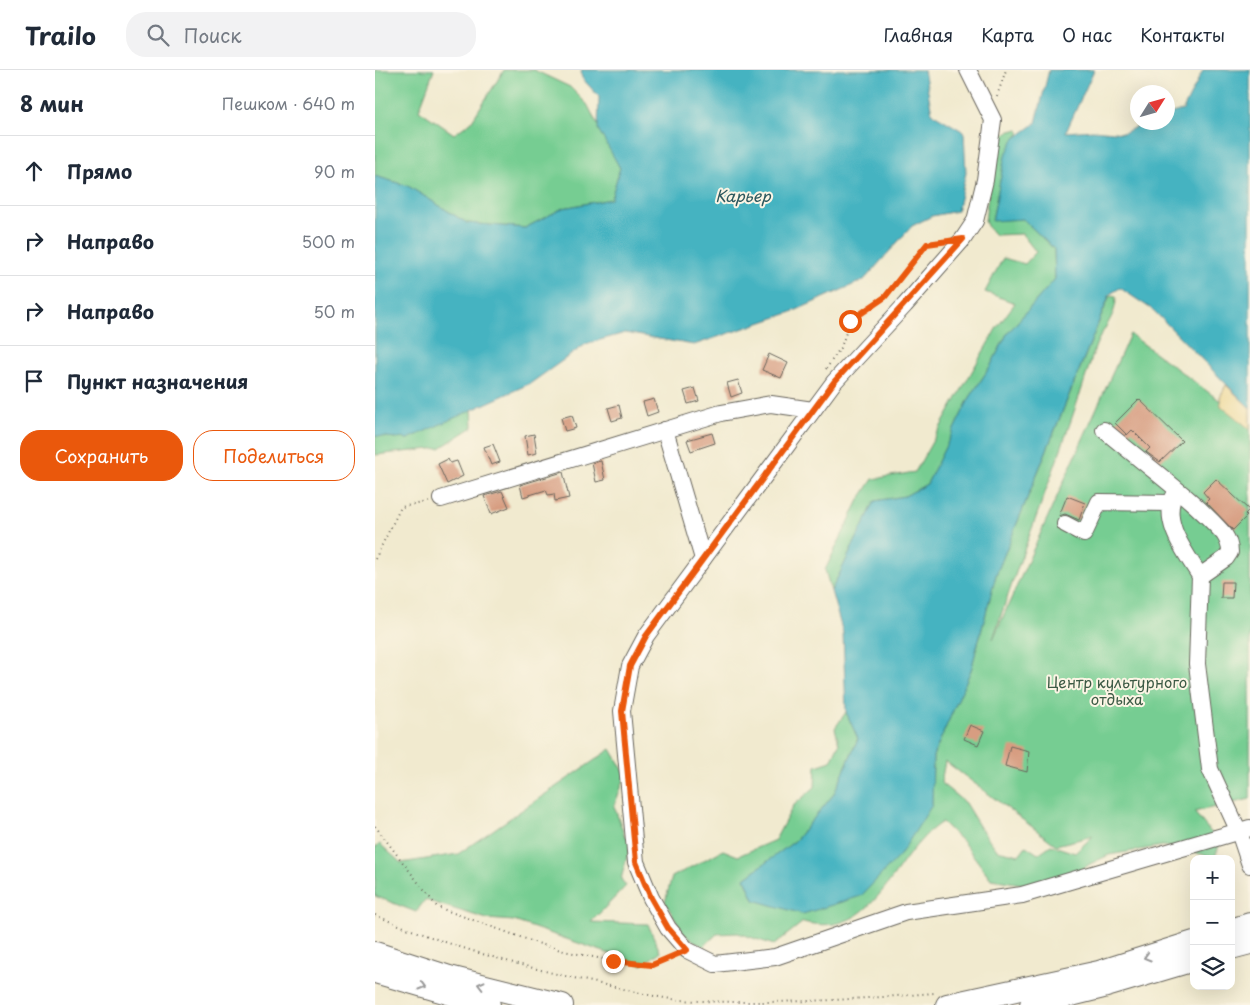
<!DOCTYPE html>
<html lang="ru">
<head>
<meta charset="utf-8">
<style>
	body { margin:0; font-family:"Playpen Sans",sans-serif; background:#f2f2f3; color:#1f2937 }
	.controls { position:absolute; right:15px; bottom:15px; display:grid; overflow:hidden; border-radius:10px; box-shadow:0 5px 20px #0002 }
	.controls button { width:45px; height:45px; display:grid; place-items:center; padding:0; border:0; border-bottom:1px solid #e0e1e3; background:#fff; color:#1f2937; font:25px sans-serif }
	.compass { position:absolute; left:755px; top:15px; width:45px; height:45px; border-radius:50%; background:#fff; box-shadow:0 5px 20px #0002; rotate:53deg }
	.stop { position:absolute; width:15px; height:15px; margin:-11px; border:4px solid #ea580c; border-radius:50%; background:#fff }
	.stop.end { background:#ea580c; border-color:#fff; box-shadow:0 1px 5px #0008 }
	.list { margin:0; padding:0; list-style:none }
	h2 { display:flex; justify-content:space-between; align-items:center; height:65px; margin:0; padding:0 20px; font-size:21px }
	h2 small { font-size:16px; font-weight:400; color:#747a83 }
	.list li { display:grid; grid-template-columns:32px 1fr auto; gap:15px; align-items:center; box-sizing:border-box; height:70px; padding:0 20px; border-top:1px solid #e0e1e3 }
	.list b { display:block; font-size:19px; white-space:nowrap }
	.list em { font-size:16px; font-style:normal; color:#747a83 }
	.actions { display:flex; gap:10px; padding:15px 20px }
	.actions a { flex:1; padding:11px 0; border:1px solid #ea580c; border-radius:20px; text-align:center; font-size:18px; color:#ea580c }
	.actions .main { background:#ea580c; color:#fff }
	.icon { flex:none; width:28px; height:28px; fill:none; stroke:currentColor; stroke-width:2; stroke-linecap:round; stroke-linejoin:round }
	.map { position:relative; flex:none; width:875px; height:935px; overflow:hidden }
	header { display:flex; align-items:center; gap:30px; box-sizing:border-box; height:70px; padding:0 25px; background:#fff; border-bottom:1px solid #e0e1e3 }
	header strong { font-size:24px }
	nav { display:flex; gap:28px; margin-inline-start:auto; font-size:18px }
	.search { width:350px; height:45px; background:#f2f2f3; display:flex; align-items:center; gap:12px; box-sizing:border-box; padding:0 18px; border-radius:20px; color:#747a83; font-size:19px }
	main { display:flex }
	aside { flex:1; background:#fff }
	.map>svg:first-child { display:block }
	.green { fill:#76cd92; stroke:#497457; fill-rule:evenodd }
	.sand { fill:#eeda9e; stroke:#857b5d }
	.water { fill:#45b3c1; stroke:#30686e }
	.building { fill:#d79d81 }
	.lines { fill:none; stroke-linecap:round; stroke-linejoin:round }
	.minor-casing { stroke:#67645b; stroke-width:18 }
	.highway-casing { stroke:#67645b; stroke-width:24 }
	.path { stroke:#67645b; stroke-width:2; stroke-dasharray:1 4; stroke-linecap:butt }
	.minor { stroke:#fff; stroke-width:16 }
	.highway { stroke:#fff; stroke-width:22 }
	.oneway { stroke:#999 }
	.route { stroke:#ea580c; stroke-width:6 }
	.labels { text-anchor:middle; stroke-width:4; stroke-linejoin:round; paint-order:stroke }
	.park-label { font-size:15px; fill:#3c5a45; stroke:#fcf5e5 }
	.water-label { font-size:16px; font-style:italic; fill:#2c585e; stroke:#fcf5e5 }
</style>
</head>
<body>
<header>
<strong>Trailo</strong>
<div class="search"><svg class="icon" aria-label="search" viewBox="0 0 24 24"><circle cx="10" cy="10" r="6"/><path d="M15 15l6 6"/></svg>Поиск</div>
<nav><a>Главная</a><a>Карта</a><a>О нас</a><a>Контакты</a></nav>
</header>
<main>
<aside>
<h2>8 мин<small>Пешком · 640 m</small></h2>
<ul class="list">
<li><svg class="icon" aria-label="ahead" viewBox="0 0 24 24"><path d="M12 20V5M6 11l6-6 6 6"/></svg><div><b>Прямо</b></div><em>90 m</em></li>
<li><svg class="icon" aria-label="right" viewBox="0 0 24 24"><path d="M7 20v-9h11M14 6l5 5-5 5"/></svg><div><b>Направо</b></div><em>500 m</em></li>
<li><svg class="icon" aria-label="right" viewBox="0 0 24 24"><path d="M7 20v-9h11M14 6l5 5-5 5"/></svg><div><b>Направо</b></div><em>50 m</em></li>
<li><svg class="icon" aria-label="arrive" viewBox="0 0 24 24"><path d="M6 21V4h12l-3 4 3 4H6"/></svg><div><b>Пункт назначения</b></div></li>
</ul>
<div class="actions"><a class="main">Сохранить</a><a>Поделиться</a></div>
</aside>
<div class="map">
<svg width="875" height="935" viewBox="0 0 875 935">
	<rect width="100%" height="100%" fill="#fcf5e5"/>
	<filter id="ink" filterUnits="userSpaceOnUse"><feTurbulence type="fractalNoise" baseFrequency=".02" numOctaves="2"/><feDisplacementMap in="SourceGraphic" scale="10" xChannelSelector="R" yChannelSelector="G"/><feConvolveMatrix kernelMatrix="1 2 1 2 8 2 1 2 1" color-interpolation-filters="sRGB"/></filter>
	<filter id="wash" filterUnits="userSpaceOnUse"><feTurbulence type="fractalNoise" baseFrequency=".0096" numOctaves="4" result="noise"/><feDisplacementMap in="SourceGraphic" scale="20" xChannelSelector="R" yChannelSelector="G"/><feGaussianBlur stdDeviation="1.12" result="paint"/><feColorMatrix in="noise" values="0 0 0 0 0 0 0 0 0 0 0 0 0 0 0 0 0 1.4 0 .05"/><feComposite in="paint" operator="in"/></filter>
	<g filter="url(#wash)">
		<rect width="100%" height="100%" fill="#f1eacf"/>
		<g class="green">
			<polygon points="0,0 59,0 44,40 79,64 96,52 129,0 159,0 195,17 212,34 245,98 236,129 188,138 150,158 92,153 33,116 0,106"/>
			<path d="M643 59 645 62 630 86 617 150 648 149 679 179 680 209 632 264 616 295 594 329 552 414 530 426 500 431 456 521 450 500 484 430 498 409 540 402 621 259 640 233 610 222 628 188 650 194 661 182 647 164 620 165 612 156 610 151C612 134 618 72 631 63 634 61 640 60 643 59Z"/>
			<path d="M735 225 741 226C742 248 725 260 719 281 689 378 650 472 618 569L755 264 875 353V729L819 742 845 773 840 787 788 776 734 785 715 794 677 819 616 809 588 772 567 752C515 786 504 871 428 852L399 875 363 863 342 864 328 877 310 865 290 832 297 807 348 780 363 786 400 770 418 736 440 717 441 696 456 691 464 674 460 658 471 642 483 668 459 724 420 771 370 808 379 830 557 735 558 686 596 600 621 505ZM570 691 681 775 718 766 700 783 676 775 663 784 651 776 644 785 622 780 606 759 590 733 566 713Z"/>
			<polygon points="97,339 98,357 65,378 0,385 0,366 33,369"/>
			<polygon points="236,679 251,705 239,736 250,767 257,769 246,809 251,816 216,852 273,854 285,882 267,895 139,851 112,849 50,830 41,842 0,826 0,778 5,774 26,793 83,784"/>
		</g>
		<polygon class="sand" points="851,315 875,338 875,359 846,336 845,327"/>
		<g class="water">
			<polygon points="206,0 549,0 557,43 589,62 591,103 582,141 557,146 537,156 489,210 417,242 319,275 250,263 211,274 156,313 33,369 0,366 0,106 33,116 92,153 150,158 188,138 236,129 245,98 223,59 224,27 207,8"/>
			<polygon points="674,0 719,0 691,62 718,60 749,63 769,53 792,52 793,44 808,40 828,0 875,0 875,338 778,240 745,218 735,224 621,505 596,600 558,686 557,735 525,785 486,826 428,844 379,830 370,808 420,771 459,724 483,669 471,642 468,563 456,521 500,431 530,426 552,414 594,329 616,295 632,264 680,209 679,179 648,149 617,151 630,86 639,69 661,53"/>
		</g>
		<g id="blocks">
			<g class="building">
				<polygon points="394,284 413,293 406,308 387,300"/>
				<polygon points="363,310 367,323 356,327 352,313"/>
				<polygon points="320,318 324,331 313,334 309,321"/>
				<polygon points="279,329 283,342 272,346 268,332"/>
				<polygon points="764,329 807,371 785,392 771,382 775,378 757,360 752,365 740,353"/>
				<polygon points="244,335 247,348 237,351 233,338"/>
				<polygon points="197,345 201,358 190,361 186,348"/>
				<polygon points="337,363 340,373 316,381 312,370"/>
				<polygon points="159,364 162,383 153,385 150,366"/>
				<polygon points="118,374 125,392 116,395 109,377"/>
				<polygon points="73,389 75,393 82,391 88,406 72,414 63,394"/>
				<polygon points="226,391 230,410 221,412 217,393"/>
				<polygon points="188,402 194,428 180,431 179,424 173,425 171,420 148,427 145,415"/>
				<polygon points="841,409 874,440 870,444 872,446 858,460 831,432 834,429 828,422"/>
				<polygon points="127,421 134,437 116,444 109,426"/>
				<polygon points="692,426 710,433 704,450 690,444 684,446"/>
				<polygon points="847,512 858,512 857,528 846,528"/>
				<polygon points="595,655 609,661 603,675 589,669"/>
				<polygon points="635,676 654,681 652,702 630,696"/>
			</g>
		</g>
	</g>
	<g filter="url(#ink)">
		<use href="#blocks" fill-opacity="0" stroke="#67645b" stroke-width="1"/>
		<g class="lines">
			<g class="minor-casing">
				<g id="minor">
					<polyline points="593,0 618,50 610,110 600,151 588,169 530,235 459,312 271,566 255,596 247,641 261,792 276,828 293,858 312,880 340,894 400,887 531,842 647,825 875,758"/>
					<polyline points="290,360 328,489"/>
					<path d="M729 360C768 393 815 426 849 464 853 470 855 475 855 482L851 488 825 506 822 594 835 699 864 762 875 795"/>
					<path d="M800 424C785 451 811 483 825 506"/>
					<polyline points="66,429 346,343 396,334 438,340"/>
					<polyline points="690,454 709,464 724,432 795,433"/>
				</g>
			</g>
			<g class="highway-casing">
				<g id="highway">
					<polyline points="856,860 875,854"/>
					<polyline points="856,878 875,873"/>
					<polyline points="0,883 74,907 187,935"/>
					<polyline points="0,902 114,935"/>
					<polyline points="572,935 724,902 819,872"/>
					<polyline points="656,935 728,917 819,890"/>
				</g>
			</g>
			<g class="path">
				<polyline points="622,26 631,0"/>
				<polyline points="451,299 466,277 475,251 510,227 552,174 568,171"/>
				<polyline points="0,489 26,437 53,432"/>
				<polyline points="0,756 62,837 159,872 189,881 238,891 277,895 298,887"/>
				<path d="M0 845C76 878 155 899 235 916 258 921 282 928 306 930 390 935 475 930 559 923"/>
			</g>
			<use href="#minor" class="minor"/>
			<use href="#highway" class="highway"/>
		</g>
		<defs><path id="oneway-chevron" d="M-2-3.5L2.5 0L-2 3.5" fill="none" stroke-width="1.6" stroke-linecap="round" stroke-linejoin="round" transform="scale(1.25)"/></defs>
		<g class="oneway">
			<use href="#oneway-chevron" transform="translate(772 887) rotate(163)"/>
			<use href="#oneway-chevron" transform="translate(106 915) rotate(-166)"/>
			<use href="#oneway-chevron" transform="translate(47 916) rotate(16)"/>
		</g>
	</g>
	<g class="lines" filter="url(#ink)">
		<polyline class="route" points="238,891 277,895 312,880 293,858 276,828 261,792 247,641 255,596 271,566 459,312 588,169 552,174 510,227 475,251"/>
	</g>
	<g class="labels">
		<g class="park-label">
			<text x="742" y="618">Центр культурного<tspan x="742" dy="17">отдыха</tspan></text>
		</g>
		<g class="water-label">
			<text x="368" y="132">Карьер</text>
		</g>
	</g>
</svg>
<div class="controls">
<button>+</button>
<button>−</button>
<button><svg class="icon" aria-label="layers" viewBox="0 0 24 24"><path d="M12 4l9 5-9 5-9-5zM3 14l9 5 9-5"/></svg></button>
</div>
<svg class="compass" viewBox="-18 -18 36 36"><path d="M0-13l5 13h-10z" fill="#e53935"/><path d="M0 13l5-13h-10z" fill="#747a83"/></svg>
<div class="stop" style="left:475px;top:251px"></div>
<div class="stop end" style="left:238px;top:891px"></div>
</div>
</main>
</body>
</html>
